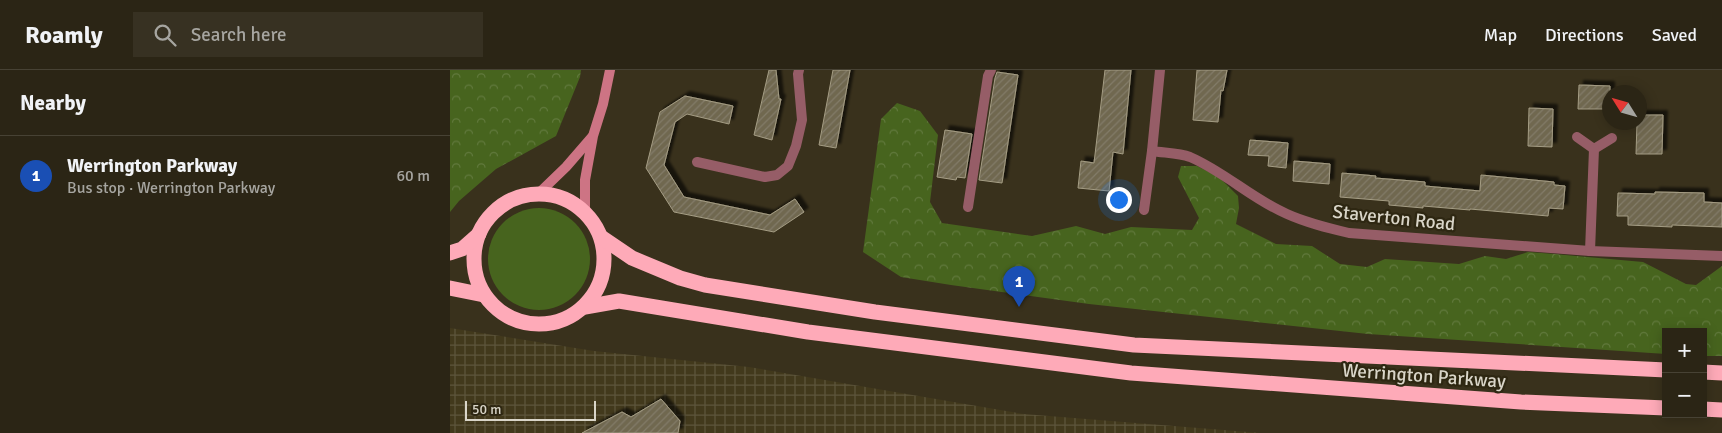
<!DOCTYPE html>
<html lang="en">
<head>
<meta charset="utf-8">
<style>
	body { margin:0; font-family:Signika,sans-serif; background:#373122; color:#f1f3f6 }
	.controls { position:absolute; right:15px; bottom:15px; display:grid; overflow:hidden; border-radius:0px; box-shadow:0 2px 12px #0003 }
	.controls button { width:45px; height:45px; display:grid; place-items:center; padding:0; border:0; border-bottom:1px solid #474234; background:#2b2515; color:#f1f3f6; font:25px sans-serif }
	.compass { position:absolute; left:1152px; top:15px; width:45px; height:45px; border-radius:50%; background:#2b2515; box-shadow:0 2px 12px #0003; rotate:307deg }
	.scale { position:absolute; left:15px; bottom:12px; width:131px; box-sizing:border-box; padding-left:5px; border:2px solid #d9d5c8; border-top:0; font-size:14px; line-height:18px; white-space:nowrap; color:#d9d5c8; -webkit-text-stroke:4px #2e2712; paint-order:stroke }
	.you { position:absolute; left:668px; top:129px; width:18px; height:18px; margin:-12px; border:4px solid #fff; border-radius:50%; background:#1a73e8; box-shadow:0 0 0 8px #1a73e833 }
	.badge { display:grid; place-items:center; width:32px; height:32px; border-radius:50%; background:#f3a082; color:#fff; font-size:16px; font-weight:700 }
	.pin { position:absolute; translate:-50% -41px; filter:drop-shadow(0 1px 2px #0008) }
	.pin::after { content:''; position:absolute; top:26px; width:18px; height:15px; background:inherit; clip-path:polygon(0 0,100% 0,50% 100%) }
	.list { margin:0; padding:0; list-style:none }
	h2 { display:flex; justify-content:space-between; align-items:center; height:65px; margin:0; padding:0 20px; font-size:21px }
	h2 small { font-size:16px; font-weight:400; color:#a6a5a0 }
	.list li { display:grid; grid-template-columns:32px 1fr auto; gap:15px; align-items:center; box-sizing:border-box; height:80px; padding:0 20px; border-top:1px solid #474234 }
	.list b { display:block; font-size:19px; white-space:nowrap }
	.list p { margin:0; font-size:16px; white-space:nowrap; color:#a6a5a0 }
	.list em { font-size:16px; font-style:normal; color:#a6a5a0 }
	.icon { flex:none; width:28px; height:28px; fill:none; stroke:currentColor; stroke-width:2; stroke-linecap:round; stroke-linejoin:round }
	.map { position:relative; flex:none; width:1272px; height:363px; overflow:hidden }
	header { display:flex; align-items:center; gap:30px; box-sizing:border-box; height:70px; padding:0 25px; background:#2b2515; border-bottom:1px solid #474234 }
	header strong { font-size:24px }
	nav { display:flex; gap:28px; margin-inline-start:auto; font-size:18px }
	.search { width:350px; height:45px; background:#373122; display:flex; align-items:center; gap:12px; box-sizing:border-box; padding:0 18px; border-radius:0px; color:#a6a5a0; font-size:19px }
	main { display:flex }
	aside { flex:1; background:#2b2515 }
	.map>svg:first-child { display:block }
	.industrial { fill:url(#industrial-grid) }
	.green { fill:#47641e }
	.forest { fill:url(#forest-crowns) }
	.building { fill:url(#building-hatch); stroke:#a59d84; filter:url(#shadow) }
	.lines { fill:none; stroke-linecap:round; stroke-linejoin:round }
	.street { stroke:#965d67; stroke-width:10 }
	.secondary { stroke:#cd7484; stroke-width:10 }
	.highway { stroke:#feaab8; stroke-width:15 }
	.labels { text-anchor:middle; stroke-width:4.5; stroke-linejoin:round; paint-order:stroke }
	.street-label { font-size:19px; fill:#d9d5c8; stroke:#2e2712 }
</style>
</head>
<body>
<header>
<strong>Roamly</strong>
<div class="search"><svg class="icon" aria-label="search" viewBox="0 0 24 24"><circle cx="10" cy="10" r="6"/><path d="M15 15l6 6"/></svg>Search here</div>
<nav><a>Map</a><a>Directions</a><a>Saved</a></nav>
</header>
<main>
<aside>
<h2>Nearby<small></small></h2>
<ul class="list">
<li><span class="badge" style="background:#1a4fb4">1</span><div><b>Werrington Parkway</b><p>Bus stop · Werrington Parkway</p></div><em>60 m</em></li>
</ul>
</aside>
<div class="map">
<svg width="1272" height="363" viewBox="0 0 1272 363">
	<defs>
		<pattern id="industrial-grid" width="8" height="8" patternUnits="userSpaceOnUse" patternTransform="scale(1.25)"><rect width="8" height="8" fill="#42391c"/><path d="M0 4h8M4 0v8" fill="none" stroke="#5d553c"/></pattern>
		<pattern id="forest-crowns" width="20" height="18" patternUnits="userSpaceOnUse" patternTransform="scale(1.25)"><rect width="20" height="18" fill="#47641e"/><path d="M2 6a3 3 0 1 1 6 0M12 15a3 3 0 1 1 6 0" fill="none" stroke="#61793d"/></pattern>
		<pattern id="building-hatch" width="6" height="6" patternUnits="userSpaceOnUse" patternTransform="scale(1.25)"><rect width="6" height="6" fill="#6f6750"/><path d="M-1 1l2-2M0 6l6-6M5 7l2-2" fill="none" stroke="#837c68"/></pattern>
		<filter id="shadow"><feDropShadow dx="4.5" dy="-4.5" stdDeviation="1" flood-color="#0009"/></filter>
	</defs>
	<rect width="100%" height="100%" fill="#39311c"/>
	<polygon class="industrial" points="0,258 144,281 299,297 574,344 811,363 0,363"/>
	<circle class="green" cx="89" cy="189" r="51"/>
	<g class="forest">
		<polygon points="0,0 131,0 130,7 106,66 46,99 9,131 0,142"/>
		<polygon points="447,33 470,41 488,65 480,132 492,153 582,166 626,156 655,164 681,157 742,160 749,148 728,107 731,96 747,96 769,107 788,126 789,138 786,154 826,174 862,176 890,194 917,197 935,189 1009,194 1035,186 1056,189 1078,182 1104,184 1193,192 1236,214 1246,215 1272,196 1272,286 1253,286 1253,262 1216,262 1216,284 918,264 639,234 501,215 451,207 413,182 431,49"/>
	</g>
	<g class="building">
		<polygon points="319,0 326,0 329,29 331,29 322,70 304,65"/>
		<polygon points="383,0 400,0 386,78 369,75"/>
		<polygon points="655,0 681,0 673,84 663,82 659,121 628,118 631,91 644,93"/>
		<polygon points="747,0 777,0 773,21 771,20 768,52 743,50"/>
		<polygon points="547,2 568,5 552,113 529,110 545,8"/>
		<polygon points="1129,15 1160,16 1160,39 1128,39"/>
		<polygon points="235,26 283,36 279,54 237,44 225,52 214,95 234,127 320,145 345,129 354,142 324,162 224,142 196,98 210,42"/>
		<polygon points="1079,38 1103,39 1102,77 1078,76"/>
		<polygon points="1190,45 1213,45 1212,84 1186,84 1187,52 1190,52"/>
		<polygon points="495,60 522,64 515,108 507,107 506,110 487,107"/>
		<polygon points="800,70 838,73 836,98 818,96 819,86 798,85"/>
		<polygon points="844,91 880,94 879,114 843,111"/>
		<polygon points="892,103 926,106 925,108 975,112 975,116 1030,121 1031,105 1104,112 1104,115 1115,116 1113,139 1099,138 1098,146 1020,139 1020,140 973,136 973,138 939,135 939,131 890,127"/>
		<polygon points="1205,122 1254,123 1254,132 1272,133 1272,157 1222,155 1222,157 1178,155 1178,146 1167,146 1168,123 1205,124"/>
		<polygon points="211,329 230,351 228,363 132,363 172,342 181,347"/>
	</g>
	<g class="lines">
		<g class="street">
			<polyline points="1127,67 1144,79 1162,68"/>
			<path d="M702 81C714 83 729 83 740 87 775 102 802 129 837 144 857 153 878 158 899 163L1140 181 1272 186"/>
			<polyline points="247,92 315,107 327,105 338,96 346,76 352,50 348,4 349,0"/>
			<polyline points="518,137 538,6 541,0"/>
			<polyline points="694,140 702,81 710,0"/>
			<polyline points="1140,181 1144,79"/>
		</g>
		<g class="secondary">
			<polyline points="88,124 116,97 142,67"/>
			<polyline points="135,142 135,110 143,66 153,34 160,0"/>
		</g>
		<g class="highway">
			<circle cx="89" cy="189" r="65"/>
			<polyline points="151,167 182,188 230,208 255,215 425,242 684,275 1216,300"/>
			<polyline points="0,183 12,179 29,164"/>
			<polyline points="0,218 34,225"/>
			<polyline points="135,237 169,231 358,262 681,303 1071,332 1216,338"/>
			<polyline points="1253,302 1272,303"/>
			<polyline points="1253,339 1272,340"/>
		</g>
	</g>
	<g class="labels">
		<g class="street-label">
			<text transform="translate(944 147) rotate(6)" y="7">Staverton Road</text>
			<text transform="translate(974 305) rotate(4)" y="7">Werrington Parkway</text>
		</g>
	</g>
</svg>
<div class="controls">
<button>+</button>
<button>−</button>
</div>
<svg class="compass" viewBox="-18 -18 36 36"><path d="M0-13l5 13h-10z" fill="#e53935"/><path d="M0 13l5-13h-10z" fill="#a6a5a0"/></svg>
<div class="scale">50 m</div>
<div class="you"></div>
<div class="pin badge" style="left:569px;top:237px;background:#1a4fb4">1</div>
</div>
</main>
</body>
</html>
